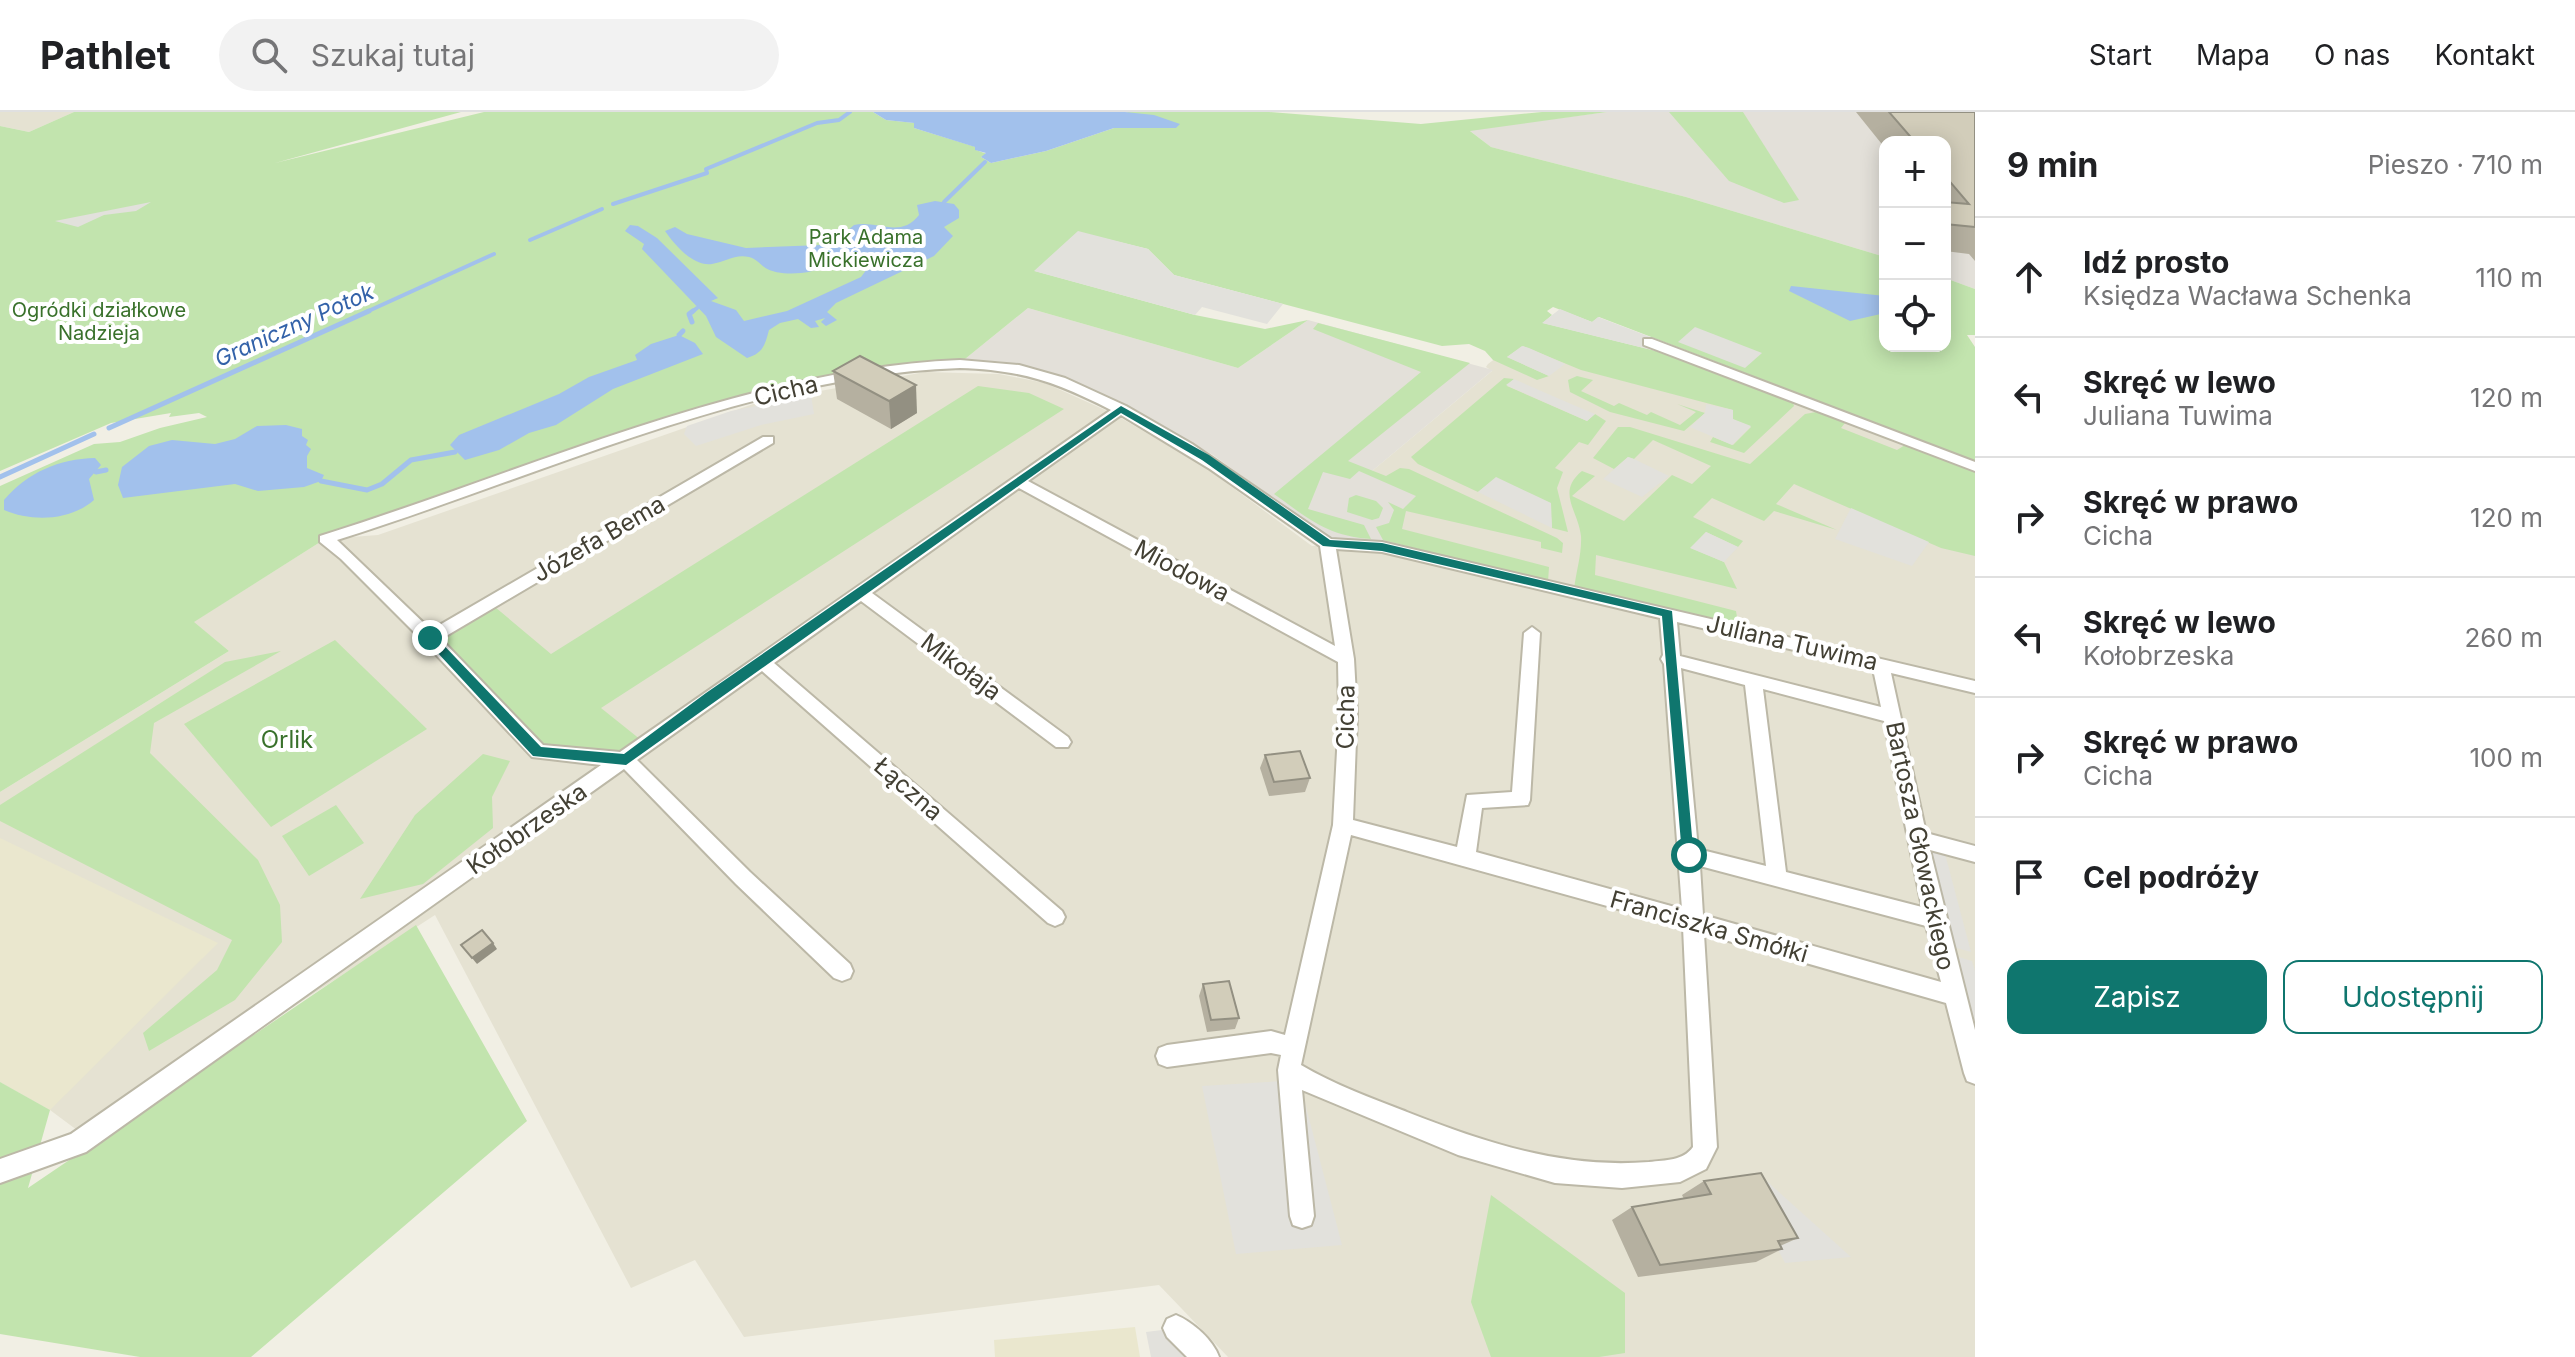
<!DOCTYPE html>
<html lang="pl">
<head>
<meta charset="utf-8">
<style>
	body { margin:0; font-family:Inter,sans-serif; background:#f2f2f2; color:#202124 }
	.controls { position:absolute; right:24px; top:24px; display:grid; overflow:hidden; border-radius:16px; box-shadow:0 4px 20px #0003 }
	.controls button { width:72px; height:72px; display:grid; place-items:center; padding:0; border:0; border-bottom:2px solid #e0e0e0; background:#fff; color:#202124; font:40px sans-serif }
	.stop { position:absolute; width:24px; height:24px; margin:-18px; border:6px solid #0f766e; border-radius:50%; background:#fff }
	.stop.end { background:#0f766e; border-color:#fff; box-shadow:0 2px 8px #0008 }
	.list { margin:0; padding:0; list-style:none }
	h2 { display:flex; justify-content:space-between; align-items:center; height:104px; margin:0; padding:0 32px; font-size:34px }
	h2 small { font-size:26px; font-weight:400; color:#757577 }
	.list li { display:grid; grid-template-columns:52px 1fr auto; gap:24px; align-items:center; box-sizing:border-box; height:120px; padding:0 32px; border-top:2px solid #e0e0e0 }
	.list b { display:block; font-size:30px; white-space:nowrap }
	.list p { margin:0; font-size:26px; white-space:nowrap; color:#757577 }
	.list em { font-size:26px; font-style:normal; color:#757577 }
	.actions { display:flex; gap:16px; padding:24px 32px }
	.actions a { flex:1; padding:18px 0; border:2px solid #0f766e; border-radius:16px; text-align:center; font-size:28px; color:#0f766e }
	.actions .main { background:#0f766e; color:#fff }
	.icon { flex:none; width:44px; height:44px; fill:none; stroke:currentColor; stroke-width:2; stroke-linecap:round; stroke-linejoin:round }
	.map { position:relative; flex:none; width:1975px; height:1245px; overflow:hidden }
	header { display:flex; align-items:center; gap:48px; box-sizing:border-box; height:112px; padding:0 40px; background:#fff; border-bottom:2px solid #e0e0e0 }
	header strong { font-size:38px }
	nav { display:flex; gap:44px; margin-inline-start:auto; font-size:28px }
	.search { width:560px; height:72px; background:#f2f2f2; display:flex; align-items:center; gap:20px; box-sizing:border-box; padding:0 28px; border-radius:44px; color:#757577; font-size:30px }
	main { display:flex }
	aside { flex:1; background:#fff }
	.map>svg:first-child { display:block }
	.residential { fill:#e5e2d2 }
	.industrial { fill:#e3e0d9 }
	.education { fill:#eae7ce }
	.green { fill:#c2e4ae }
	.parking { fill:#e2e1dc }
	.water { fill:#a2c1ec }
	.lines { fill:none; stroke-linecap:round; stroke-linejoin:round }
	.stream-far1 { stroke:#a2c1ec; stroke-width:4 }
	.stream { stroke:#a2c1ec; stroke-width:5 }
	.minor-casing { stroke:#bcb8a7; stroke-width:4 }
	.minor { fill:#fff; fill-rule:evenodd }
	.wall { fill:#b5b0a0 }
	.shaded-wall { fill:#939082 }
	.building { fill:#d2cdba; stroke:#939082; stroke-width:2 }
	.route { fill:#0f766e }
	.labels { text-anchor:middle; stroke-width:8; stroke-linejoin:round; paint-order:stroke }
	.far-park-label { font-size:20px; fill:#39712b; stroke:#fff }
	.far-water-label { font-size:22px; font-style:italic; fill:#3362a9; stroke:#fff }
	.street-label { font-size:24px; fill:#434034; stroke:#fff }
	.park-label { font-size:24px; fill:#39712b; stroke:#fff }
</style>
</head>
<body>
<header>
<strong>Pathlet</strong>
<div class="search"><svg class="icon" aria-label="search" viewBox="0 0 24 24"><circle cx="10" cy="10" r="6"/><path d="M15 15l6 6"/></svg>Szukaj tutaj</div>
<nav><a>Start</a><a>Mapa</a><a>O nas</a><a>Kontakt</a></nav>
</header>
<main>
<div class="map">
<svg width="1975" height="1245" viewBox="0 0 1975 1245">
	<rect width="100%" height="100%" fill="#f1efe4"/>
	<g class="residential">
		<polygon points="0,0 74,0 29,20 0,14"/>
		<polygon points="1542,211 1656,239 1975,360 1975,1245 1228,1245 1159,1173 744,1225 695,1148 631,1176 435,803 89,1027 50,998 0,970 0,680 229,539 193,510 325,427 378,423 759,290 925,260 999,262 1045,271 1114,302 1202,353 1312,434 1380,431 1372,359 1492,259 1486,255 1488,252"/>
	</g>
	<g class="industrial">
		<polygon points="1607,0 1975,0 1975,177 1945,166 1945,30 1885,30 1885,145 1686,85 1491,35 1469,18"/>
		<polygon points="1028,196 1238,256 1308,208 1493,258 1372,359 1423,385 1405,398 1381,431 1338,433 1213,343 1126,295 1055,262 1005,250 965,247"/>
	</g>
	<g class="education">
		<polygon points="0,726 218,831 50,998 0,970"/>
		<polygon points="1135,1215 1140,1245 995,1245 994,1228"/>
	</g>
	<g class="green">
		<polygon points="74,0 461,0 275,51 484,0 873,0 886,8 915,11 914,16 976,35 976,38 987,42 981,45 991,51 1046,39 1114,16 1176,16 1125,0 1269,0 1421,12 1542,0 1607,0 1470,19 1491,35 1686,85 1885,145 1885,234 1945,234 1945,166 1975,177 1975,223 1967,223 1975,235 1975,349 1599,205 1592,210 1553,195 1547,199 1552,203 1543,211 1656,239 1793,291 1794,294 1744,341 1710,330 1713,325 1733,333 1751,315 1732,307 1733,298 1581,258 1523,234 1507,245 1549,264 1537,268 1493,248 1485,239 1469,232 1442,234 1174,163 1148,137 1078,120 1035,159 1195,203 1265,217 1308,208 1238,256 1028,196 965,247 898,255 759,284 651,316 325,427 194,510 229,539 0,680 0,374 94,332 120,330 160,316 207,305 199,301 169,305 171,301 111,311 0,359 0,14 29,20"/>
		<polygon points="1669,0 1743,0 1799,88 1784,91 1729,69"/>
		<path d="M1318 211 1470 251 1348 349 1386 364 1400 356 1409 357 1557 426 1563 431 1562 441 1541 436V430L1406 399 1402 417 1549 455 1548 470 1383 428 1376 415 1389 411 1394 398 1388 390 1403 397 1416 384 1359 359 1350 367 1323 360 1308 397 1364 413 1371 427C1327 424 1309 407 1274 382L1421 260 1313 217Z"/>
		<polygon points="1577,264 1593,268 1581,279 1614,294 1619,291 1647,303 1651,300 1680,313 1696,300 1677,292 1705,301 1684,319 1610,300 1570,280 1568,268"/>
		<polygon points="1504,266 1514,267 1507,274 1587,309 1595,302 1606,309 1588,333 1579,330 1555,356 1563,360 1557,376 1568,420 1552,416 1550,391 1496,366 1478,380 1418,352 1411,345"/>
		<polygon points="978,274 1029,281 1064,297 601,596 641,628 605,653 545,633 442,526 495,495 551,542"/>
		<path d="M1816 300 1845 311 1841 316 1897 338 1905 333 1975 360V444L1941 436 1794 372 1776 392 1837 418 1774 399 1764 409 1712 386 1693 405 1743 429 1738 435 1706 420 1691 436 1724 450 1737 477 1596 443 1595 463 1736 499 1739 517 1574 477C1576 460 1582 441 1581 424 1578 398 1556 380 1582 359L1595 364 1572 384 1624 409 1672 363 1692 372 1711 354 1653 328 1634 347 1628 345 1614 357 1593 346 1618 315H1630L1750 352 1805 302Z"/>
		<polygon points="1356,383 1376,389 1383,396 1379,406 1372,408 1347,400 1349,386"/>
		<polygon points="335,528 427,617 271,715 184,612"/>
		<polygon points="281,539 154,611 150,641 258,748 280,793 282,830 235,888 149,939 143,921 217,858 232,828 0,709 0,693 225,550"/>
		<polygon points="483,642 510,649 492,685 493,716 423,772 360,787 415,703"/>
		<polygon points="336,693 364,731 309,764 282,724"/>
		<polygon points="416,813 527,1009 251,1245 140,1245 0,1222 0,970 50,998 28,1076"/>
		<polygon points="1491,1083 1625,1181 1625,1241 1599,1245 1491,1245 1471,1190"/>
	</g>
	<g class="parking">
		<polygon points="151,90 136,99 104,103 78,115 55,109"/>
		<polygon points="1078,119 1148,137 1174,163 1283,192 1267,212 1202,195 1195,203 1034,159"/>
		<polygon points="1560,197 1592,210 1598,205 1742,260 1738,263 1663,234 1656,239 1542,211"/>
		<polygon points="1695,215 1762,241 1745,256 1678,230"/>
		<polygon points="1522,234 1529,236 1565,252 1549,264 1507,245"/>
		<polygon points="1514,267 1571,292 1595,302 1587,309 1506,273"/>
		<polygon points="811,283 814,302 761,313 696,334 684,322 687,314 731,299"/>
		<polygon points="1706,292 1733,298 1733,307 1751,314 1732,333 1690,315 1705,301"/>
		<polygon points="1628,345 1634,347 1669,364 1642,385 1603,367"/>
		<polygon points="1496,365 1551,391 1552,416 1478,380"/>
		<polygon points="1851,396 1929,430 1912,454 1835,427"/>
		<polygon points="1706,420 1738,435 1724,450 1690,436"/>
		<polygon points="1928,734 1944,738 1971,840 1953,835"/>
		<polygon points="1955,844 1972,849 1975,859 1975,925"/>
		<polygon points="1299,968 1342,1133 1236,1142 1202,974"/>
		<polygon points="1760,1063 1851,1145 1785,1151 1744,1072"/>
		<polygon points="1170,1217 1196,1245 1151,1245 1146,1220"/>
	</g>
	<g class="water">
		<polygon points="873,0 1125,0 1154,3 1180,12 1176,16 1114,16 1046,39 991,51 981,45 986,41 975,38 975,35 914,16 914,11 886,8"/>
		<path d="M935 89 954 92 959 98V106L944 115 953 124 934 144 836 191 827 200 837 208 826 214 821 210 825 206 815 209 819 215 811 216 798 207 780 211 769 218C765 232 764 241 747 246L716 225 706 204 642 137 644 132 625 119 630 113 638 114 657 126 718 186 711 189 736 198 744 209 787 199 861 165 867 157C844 141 825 159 801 161 790 162 774 162 764 155 759 151 756 147 749 145 734 142 726 150 712 152 693 155 674 132 665 119L675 115 687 122 746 136 847 132 853 122 847 119 854 113C877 108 901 127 919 103L917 93Z"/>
		<polygon points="1791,174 1885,184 1885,201 1850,209 1789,179"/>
		<polygon points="679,223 695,231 703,242 613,277 556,313 529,321 499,338 465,348 450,333 459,323 559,282 589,265 637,248 635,243 651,232"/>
		<polygon points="286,313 302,317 302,324 308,328 306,333 311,337 307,344 307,356 324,363 321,369 304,375 258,379 235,372 123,386 118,373 122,355 149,334 172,328 215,332 235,327 257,314"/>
		<path d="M95 346 101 353 89 367 94 388C70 409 32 410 4 398V388C28 360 59 347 95 346Z"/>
	</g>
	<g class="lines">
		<g class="stream-far1">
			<polyline points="944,90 985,50"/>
			<polyline points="613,92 707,61 706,57 817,11 839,8 850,0"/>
			<polyline points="530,128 602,97"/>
			<polyline points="364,201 494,142"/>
			<polyline points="691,201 697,196"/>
		</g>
		<g class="stream">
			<polyline points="692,210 689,202 693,199"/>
			<polyline points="679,223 683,219"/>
			<polyline points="109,316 369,199"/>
			<polyline points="96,360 106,358"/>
			<polyline points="0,365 94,322"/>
			<polyline points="321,369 367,378 382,372 411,348 455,340"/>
		</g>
		<g class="minor-casing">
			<g id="minor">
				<polygon points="1644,227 1652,227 1975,350 1975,359 1644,233"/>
				<path d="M960 248 1019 253 1065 266 1126 294 1192 332 1331 427 1382 430 1975 569V581L1891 561 1926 721 1975 734V750L1930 738 1975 918V972L1967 969 1964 961 1946 891 1704 822 1717 1035 1706 1057 1680 1070 1622 1076 1555 1071 1458 1043 1302 978 1314 1104 1311 1113 1302 1116 1293 1113 1290 1104 1278 958 1281 943 1271 941 1167 955 1159 952 1156 944 1159 936 1167 933 1271 919 1285 923 1333 713 1339 602 1338 550 1019 376 872 481 1068 625 1071 630 1068 635H1056L861 489 774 551 1062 799 1065 805 1062 811 1055 814 1048 811 762 559 637 648 750 760 850 852 853 859 850 866 842 869 834 866 736 772 624 657 86 1040 0 1071V1047L71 1022 601 653 532 645 424 530 341 447 320 430V424C522 361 748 256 960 248ZM960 256C1022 258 1056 270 1111 298L620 640 543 633 441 527 773 331V325H763L431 518 337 428C536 366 750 263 960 256ZM1121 303 1210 357 1320 434 1335 534 1028 369ZM1336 437 1382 440 1660 506 1663 543 1661 547 1664 552 1682 797 1476 740 1482 696 1528 693 1530 688 1540 521 1532 515 1524 521 1512 680 1467 683 1457 735 1353 708 1357 602 1354 547ZM1677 510 1873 557 1881 595 1680 544ZM1681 556 1745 573 1766 754 1698 737ZM1763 577 1884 609 1922 795 1786 760ZM1351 723 1683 815 1693 1035C1683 1049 1666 1048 1649 1050 1564 1057 1486 1031 1407 1000 1371 986 1335 973 1301 953ZM1700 754 1926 814 1941 870 1703 803Z"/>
				<path d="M1176 1203C1193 1210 1213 1228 1219 1245H1187L1167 1225 1163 1216 1167 1207Z"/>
			</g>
		</g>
		<use href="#minor" class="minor"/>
	</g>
	<g class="wall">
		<polygon points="1856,0 1975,0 1975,149 1969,142 1945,139 1945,30 1885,30 1885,36"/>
		<polygon points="833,259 917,301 891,317 837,287"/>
		<polygon points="1265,643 1310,666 1305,680 1269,684 1260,656"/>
		<polygon points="1203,872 1239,906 1235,917 1207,920 1199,884"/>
		<polygon points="1704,1069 1798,1126 1780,1134 1782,1137 1756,1150 1638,1165 1612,1108 1632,1095 1684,1087 1682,1083"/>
	</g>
	<g class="shaded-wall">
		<polygon points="916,273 917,301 891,317 889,289"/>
		<polygon points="493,831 497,837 477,852 472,846"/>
	</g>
	<g class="building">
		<polygon points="1889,0 1975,0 1975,115 1945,112 1945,90 1969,92 1945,64 1945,30 1915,30"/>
		<polygon points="860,244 916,273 889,289 833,259"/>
		<polygon points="1300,639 1310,666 1274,670 1265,643"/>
		<polygon points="482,818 493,831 472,846 461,833"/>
		<polygon points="1229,869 1239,906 1211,908 1203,872"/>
		<polygon points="1761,1061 1798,1126 1778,1129 1782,1137 1660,1153 1632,1095 1711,1082 1704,1069"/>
	</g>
	<polygon class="route" points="1121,294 1209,343 1330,428 1382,431 1672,499 1694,747 1684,747 1682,743 1662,504 1382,439 1323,434 1202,348 1121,301 626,653 533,644 424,526 434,523 541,635 624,642 706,581"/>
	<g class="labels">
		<g class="far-park-label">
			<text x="866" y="132">Park Adama<tspan x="866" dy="23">Mickiewicza</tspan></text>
			<text x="99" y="205">Ogródki działkowe<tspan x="99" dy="23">Nadzieja</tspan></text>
		</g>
		<g class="far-water-label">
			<text transform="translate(294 213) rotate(-24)" y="8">Graniczny Potok</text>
		</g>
		<g class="street-label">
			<text transform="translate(786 279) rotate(-13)" y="8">Cicha</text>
			<text transform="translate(599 427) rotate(-30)" y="8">Józefa Bema</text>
			<text transform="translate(1182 459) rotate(28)" y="8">Miodowa</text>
			<text transform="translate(1792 531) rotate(13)" y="8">Juliana Tuwima</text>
			<text transform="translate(961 555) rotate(37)" y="8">Mikołaja</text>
			<text transform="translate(1346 605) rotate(-89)" y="8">Cicha</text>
			<text transform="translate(908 677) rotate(41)" y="8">Łączna</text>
			<text transform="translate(527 717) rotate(-35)" y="8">Kołobrzeska</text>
			<text transform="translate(1920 734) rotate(78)" y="8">Bartosza Głowackiego</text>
			<text transform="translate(1709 815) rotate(16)" y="8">Franciszka Smółki</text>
		</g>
		<g class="park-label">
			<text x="287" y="636">Orlik</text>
		</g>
	</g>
</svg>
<div class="controls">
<button>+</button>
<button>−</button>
<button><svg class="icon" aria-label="locate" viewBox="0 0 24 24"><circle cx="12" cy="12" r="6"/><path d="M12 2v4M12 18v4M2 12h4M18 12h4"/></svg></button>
</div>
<div class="stop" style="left:1689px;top:743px"></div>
<div class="stop end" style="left:430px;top:526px"></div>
</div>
<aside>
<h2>9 min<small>Pieszo · 710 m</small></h2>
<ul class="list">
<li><svg class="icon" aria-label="ahead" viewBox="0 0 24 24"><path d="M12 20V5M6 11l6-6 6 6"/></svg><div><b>Idź prosto</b><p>Księdza Wacława Schenka</p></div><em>110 m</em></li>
<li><svg class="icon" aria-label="left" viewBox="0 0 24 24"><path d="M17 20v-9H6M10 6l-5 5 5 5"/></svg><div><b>Skręć w lewo</b><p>Juliana Tuwima</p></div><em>120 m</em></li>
<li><svg class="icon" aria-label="right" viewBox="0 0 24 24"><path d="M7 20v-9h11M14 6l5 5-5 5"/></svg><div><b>Skręć w prawo</b><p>Cicha</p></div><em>120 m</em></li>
<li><svg class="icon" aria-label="left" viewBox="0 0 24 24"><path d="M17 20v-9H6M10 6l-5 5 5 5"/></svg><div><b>Skręć w lewo</b><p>Kołobrzeska</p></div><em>260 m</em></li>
<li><svg class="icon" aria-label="right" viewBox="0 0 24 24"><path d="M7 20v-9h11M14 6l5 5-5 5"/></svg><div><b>Skręć w prawo</b><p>Cicha</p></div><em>100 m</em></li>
<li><svg class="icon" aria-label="arrive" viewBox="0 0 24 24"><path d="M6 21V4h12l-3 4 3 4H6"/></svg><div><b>Cel podróży</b></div></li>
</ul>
<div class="actions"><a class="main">Zapisz</a><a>Udostępnij</a></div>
</aside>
</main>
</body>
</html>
